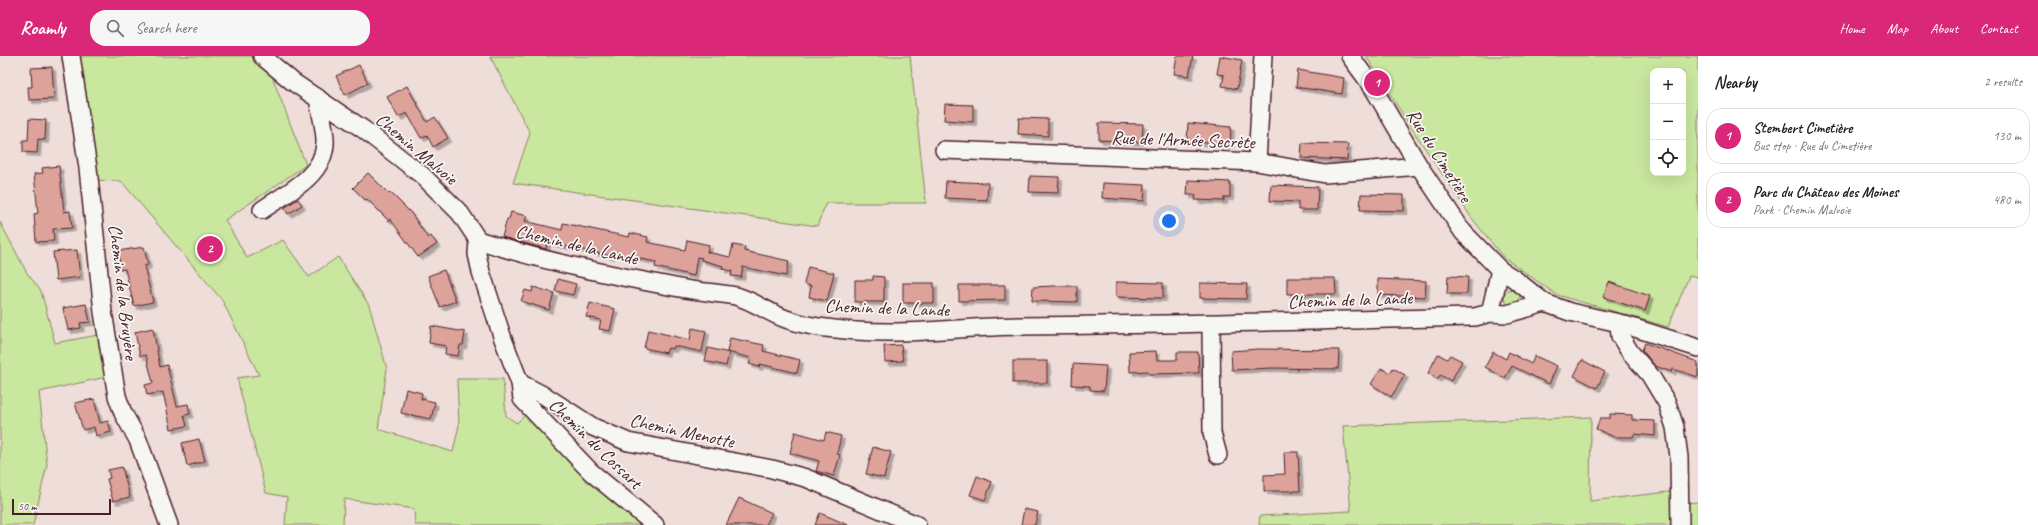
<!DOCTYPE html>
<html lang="en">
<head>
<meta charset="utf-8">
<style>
	body { margin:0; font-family:Caveat,sans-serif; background:#f6f6f6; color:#222 }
	.controls { position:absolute; right:12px; top:12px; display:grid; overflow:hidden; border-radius:8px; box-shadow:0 4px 16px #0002 }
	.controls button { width:36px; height:36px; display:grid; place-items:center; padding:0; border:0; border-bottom:1px solid #e0e0e0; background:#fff; color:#222; font:20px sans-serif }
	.scale { position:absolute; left:12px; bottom:10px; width:99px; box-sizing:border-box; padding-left:4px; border:2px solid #4a1f2b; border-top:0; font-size:11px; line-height:14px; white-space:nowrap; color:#4a1f2b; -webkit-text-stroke:3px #f6f6f2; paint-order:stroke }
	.you { position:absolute; left:1169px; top:165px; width:14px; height:14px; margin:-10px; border:3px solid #fff; border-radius:50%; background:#1a73e8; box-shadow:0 0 0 6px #1a73e833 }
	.badge { display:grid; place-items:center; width:26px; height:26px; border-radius:50%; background:#db2777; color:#fff; font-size:13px; font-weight:700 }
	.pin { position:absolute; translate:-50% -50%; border:2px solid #fff; box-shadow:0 1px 4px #0006 }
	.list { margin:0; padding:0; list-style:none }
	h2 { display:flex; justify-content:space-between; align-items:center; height:52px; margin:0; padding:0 16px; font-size:17px }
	h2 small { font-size:13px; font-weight:400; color:#767676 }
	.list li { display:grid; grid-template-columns:26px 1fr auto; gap:12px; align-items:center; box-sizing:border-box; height:56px; margin:0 8px 8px; padding:0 8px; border:1px solid #e0e0e0; border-radius:16px }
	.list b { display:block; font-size:15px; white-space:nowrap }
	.list p { margin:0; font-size:13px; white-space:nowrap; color:#767676 }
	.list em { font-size:13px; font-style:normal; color:#767676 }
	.icon { flex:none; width:22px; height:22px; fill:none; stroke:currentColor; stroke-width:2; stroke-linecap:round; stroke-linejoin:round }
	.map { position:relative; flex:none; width:1698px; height:469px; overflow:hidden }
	header { display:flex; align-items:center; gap:24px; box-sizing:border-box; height:56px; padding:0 20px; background:#db2777; color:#fff }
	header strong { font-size:19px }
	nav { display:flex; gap:22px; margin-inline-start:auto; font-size:14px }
	.search { width:280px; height:36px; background:#f6f6f6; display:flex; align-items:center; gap:10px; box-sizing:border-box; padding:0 14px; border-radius:16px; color:#767676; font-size:15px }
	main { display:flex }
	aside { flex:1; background:#fff }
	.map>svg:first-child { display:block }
	.green { fill:#c9e79e; stroke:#8a8364; fill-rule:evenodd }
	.building { fill:#dda39a; stroke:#4a1f2b; filter:url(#shadow) }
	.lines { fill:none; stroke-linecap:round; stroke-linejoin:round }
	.minor-casing { stroke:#4a1f2b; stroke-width:20 }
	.minor { stroke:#f6f6f2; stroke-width:17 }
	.labels { text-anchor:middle; stroke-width:3.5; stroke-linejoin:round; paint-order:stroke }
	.street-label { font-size:19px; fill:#4a1f2b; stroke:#f6f6f2 }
</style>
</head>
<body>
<header>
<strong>Roamly</strong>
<div class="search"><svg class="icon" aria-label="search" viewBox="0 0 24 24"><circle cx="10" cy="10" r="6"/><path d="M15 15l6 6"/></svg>Search here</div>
<nav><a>Home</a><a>Map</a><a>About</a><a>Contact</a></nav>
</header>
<main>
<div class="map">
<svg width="1698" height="469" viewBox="0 0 1698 469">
	<defs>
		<filter id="shadow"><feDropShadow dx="3.5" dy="3.5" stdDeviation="0" flood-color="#0004"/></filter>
	</defs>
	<rect width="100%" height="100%" fill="#eeddd8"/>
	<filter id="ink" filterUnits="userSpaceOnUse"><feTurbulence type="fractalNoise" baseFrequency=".025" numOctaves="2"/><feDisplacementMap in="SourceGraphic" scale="8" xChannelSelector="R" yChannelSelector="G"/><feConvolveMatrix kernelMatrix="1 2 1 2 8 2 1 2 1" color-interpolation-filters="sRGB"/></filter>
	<g filter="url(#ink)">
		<g class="green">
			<polygon points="75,0 258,0 270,15 306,109 225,164 247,202 283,184 309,221 338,201 369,249 387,313 378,373 453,396 459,369 457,323 503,323 506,360 517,367 528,356 645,469 415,469 414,453 344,443 343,469 285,469 287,441 266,437 237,322 259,319 222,244 121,125 91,124"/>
			<polygon points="490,0 910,0 926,147 826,147 817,170 513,127 530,77"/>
			<path d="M1366 0H1698V222L1689 220 1668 271 1557 239 1503 201 1471 161 1412 73ZM1653 15H1683V117H1653Z"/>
			<polygon points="0,166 27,217 41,235 55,287 98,279 106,321 39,336 47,409 33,469 0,469"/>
			<circle cx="1512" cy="241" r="8"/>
			<polygon points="1591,361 1590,445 1677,435 1676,469 1259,469 1260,460 1351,455 1343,370"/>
			<polygon points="1698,446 1698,469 1685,469 1684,447"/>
		</g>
		<g class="building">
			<polygon points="1177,0 1193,0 1189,20 1174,18"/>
			<polygon points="1220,0 1242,4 1237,33 1222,30 1224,19 1217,18"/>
			<polygon points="359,9 368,27 345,39 336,20"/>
			<polygon points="52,11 54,43 29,44 28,31 32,31 31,12"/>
			<polygon points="1298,14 1344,22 1342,38 1296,31"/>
			<polygon points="407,30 427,66 435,61 448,82 433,91 427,79 421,82 407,57 398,61 387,41"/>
			<polygon points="945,48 973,49 973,66 944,64"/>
			<polygon points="1019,62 1048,63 1048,80 1018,78"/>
			<polygon points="29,63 46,64 45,84 38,83 37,97 23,96 23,84 28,84"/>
			<polygon points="1099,67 1143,68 1142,86 1099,84"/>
			<polygon points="1188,67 1231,71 1230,89 1187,85"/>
			<polygon points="1302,87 1348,88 1347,104 1301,102"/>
			<polygon points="59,110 64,156 70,155 72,172 53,173 54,185 36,186 34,158 38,157 34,118 43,117 42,112"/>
			<polygon points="368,117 389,138 391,137 411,157 428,182 431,180 437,188 418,201 390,163 389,165 367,143 365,144 353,132"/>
			<polygon points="1030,120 1059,121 1058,137 1029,136"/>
			<polygon points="1188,124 1230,126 1230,141 1224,141 1224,145 1195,144 1196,139 1187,139"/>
			<polygon points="946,125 988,127 987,144 945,142"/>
			<polygon points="1103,127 1145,129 1144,145 1102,142"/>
			<polygon points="1271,129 1318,131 1317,154 1298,154 1298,146 1270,145"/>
			<polygon points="1361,138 1404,139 1404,155 1360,154"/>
			<polygon points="298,143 302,149 288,158 284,152"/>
			<polygon points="511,156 527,160 525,165 562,174 563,167 629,181 630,177 648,181 647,186 685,194 687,184 709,189 707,196 730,201 733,189 745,191 744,195 789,205 786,220 743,211 741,221 731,220 732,215 722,213 723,210 701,204 702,202 697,201 694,220 655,211 656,206 611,197 611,200 547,186 546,193 502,181 507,163 509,163"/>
			<polygon points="144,191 148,209 144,210 153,246 134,250 125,213 121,214 118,195"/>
			<polygon points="77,194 80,221 56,224 53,196"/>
			<polygon points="808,211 834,217 827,245 809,241 811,230 804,228"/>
			<polygon points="444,214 456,245 440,251 428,220"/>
			<polygon points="873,220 884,221 884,246 855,246 855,224 873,224"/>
			<polygon points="1448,220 1468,221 1467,238 1447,238"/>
			<polygon points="1287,222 1335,222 1336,238 1287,238"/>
			<polygon points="558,223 576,228 573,239 555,235"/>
			<polygon points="1378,223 1426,225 1425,241 1378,239"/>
			<polygon points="1116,226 1163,227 1163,242 1116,241"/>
			<polygon points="1609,226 1650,240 1645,255 1603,241"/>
			<rect x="903" y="227" width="31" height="20"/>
			<polygon points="1200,227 1247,228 1246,243 1200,242"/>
			<polygon points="959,229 1005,229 1005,244 959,245"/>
			<polygon points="1054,230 1077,230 1077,246 1032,245 1033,231"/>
			<polygon points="533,231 554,237 549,254 521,245 525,234 532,236"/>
			<polygon points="590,247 615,253 610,275 599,273 601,264 586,261"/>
			<polygon points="86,248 90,266 80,267 81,272 68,274 63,252"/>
			<polygon points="431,270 465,276 463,289 460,289 458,300 445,298 446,290 429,287"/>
			<polygon points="153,272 160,311 167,309 177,350 188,348 190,358 184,359 187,370 171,373 163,336 147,339 145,329 153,327 146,299 140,300 135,276"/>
			<polygon points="692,272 706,275 702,296 674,290 673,293 668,292 666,297 644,292 648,274 690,284"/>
			<polygon points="730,282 764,289 763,295 800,304 797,317 760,308 759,311 749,308 751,302 727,296"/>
			<polygon points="1645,287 1698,306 1698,321 1673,313 1672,316 1655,310 1642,294"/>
			<polygon points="901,289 903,305 885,306 884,290"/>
			<polygon points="708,292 729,297 726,310 705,305"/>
			<polygon points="1258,293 1339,294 1338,313 1272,312 1232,314 1231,295"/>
			<polygon points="1156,295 1157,304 1177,304 1177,296 1198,296 1199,317 1149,318 1148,315 1130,316 1129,296"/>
			<polygon points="1493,296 1506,303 1509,296 1531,308 1535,300 1557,310 1549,328 1512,310 1505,322 1485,311"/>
			<polygon points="1438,298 1447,303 1450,299 1462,305 1451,325 1440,319 1438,323 1428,317"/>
			<polygon points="1582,304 1605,316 1597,332 1574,320"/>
			<rect x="1013" y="305" width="34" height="22"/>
			<polygon points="1073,308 1106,310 1104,335 1090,334 1090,330 1072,329"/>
			<polygon points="1381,312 1390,317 1393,312 1405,319 1391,341 1371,328"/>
			<polygon points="406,333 422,337 421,343 435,346 431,363 401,357"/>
			<polygon points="94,343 100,367 108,365 111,376 96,380 94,371 83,374 75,347"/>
			<polygon points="1610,358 1632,359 1632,364 1655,365 1655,380 1634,378 1633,381 1614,381 1596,373 1600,362 1610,362"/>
			<polygon points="795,376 824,384 826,376 841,380 837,398 840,399 834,420 816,415 819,405 790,397"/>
			<polygon points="199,383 205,405 187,410 182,387"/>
			<polygon points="873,391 891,396 884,422 866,418"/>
			<polygon points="1284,396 1298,396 1300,435 1264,435 1264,419 1285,418"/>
			<polygon points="122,411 130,441 113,445 107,423 110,422 108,414"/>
			<polygon points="977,420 992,426 985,444 970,439"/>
			<polygon points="739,442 772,457 766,469 726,469"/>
			<polygon points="1024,453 1038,456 1035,469 1021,469"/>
			<polygon points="820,457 848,469 815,469"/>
		</g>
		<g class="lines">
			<g class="minor-casing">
				<g id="minor">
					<polyline points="71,0 88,112 103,256 117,340 123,357 138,384 169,469"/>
					<polyline points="262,0 293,26 363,73 423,120 460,157 478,184"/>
					<polyline points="1350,0 1372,30 1419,110 1463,176 1500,214 1513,222 1545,247 1570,256 1619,267 1698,292"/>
					<polyline points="944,94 1257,106 1325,118 1419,110"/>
					<polyline points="1257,106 1263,0"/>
					<path d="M262 154C286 137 323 121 325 88 326 75 320 56 318 42"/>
					<path d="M478 184C545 206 616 220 685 233 702 236 719 237 736 240 754 245 769 257 786 263 808 271 833 273 856 275 910 279 964 271 1018 270 1170 269 1322 265 1475 261L1490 257 1507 258 1545 247"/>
					<polyline points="478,184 477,198 481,216 503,283 520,327 522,343 591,416 655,469"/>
					<polyline points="1490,257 1500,214"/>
					<polyline points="1619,267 1620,280 1630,296 1650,319 1667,347 1675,371 1679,401 1680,469"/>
					<polyline points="1211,268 1212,377 1218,399"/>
					<polyline points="520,327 545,340 593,371 628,386 772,413 806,422 917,469"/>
				</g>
			</g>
			<use href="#minor" class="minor"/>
		</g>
	</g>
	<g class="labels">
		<g class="street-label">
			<text transform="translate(1183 83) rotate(2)" y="7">Rue de l'Armée Secrète</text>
			<text transform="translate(417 92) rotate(40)" y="7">Chemin Malvoie</text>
			<text transform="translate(1440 99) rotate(58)" y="7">Rue du Cimetière</text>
			<text transform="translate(577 188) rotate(13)" y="7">Chemin de la Lande</text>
			<text transform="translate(124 236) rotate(83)" y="7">Chemin de la Bruyère</text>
			<text transform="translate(1350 243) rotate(-2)" y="7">Chemin de la Lande</text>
			<text transform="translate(887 251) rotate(2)" y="7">Chemin de la Lande</text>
			<text transform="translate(682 374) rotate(12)" y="7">Chemin Menotte</text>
			<text transform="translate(596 387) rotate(44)" y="7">Chemin du Cossart</text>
		</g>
	</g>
</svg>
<div class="controls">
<button>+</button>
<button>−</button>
<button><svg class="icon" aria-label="locate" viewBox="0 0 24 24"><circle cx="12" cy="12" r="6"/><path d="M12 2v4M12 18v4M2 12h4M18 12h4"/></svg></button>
</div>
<div class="scale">50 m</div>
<div class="you"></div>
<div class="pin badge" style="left:1377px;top:27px">1</div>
<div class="pin badge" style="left:210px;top:193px">2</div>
</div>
<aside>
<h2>Nearby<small>2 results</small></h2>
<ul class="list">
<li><span class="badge">1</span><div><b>Stembert Cimetière</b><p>Bus stop · Rue du Cimetière</p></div><em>130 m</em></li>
<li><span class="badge">2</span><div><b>Parc du Château des Moines</b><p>Park · Chemin Malvoie</p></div><em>480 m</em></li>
</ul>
</aside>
</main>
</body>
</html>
